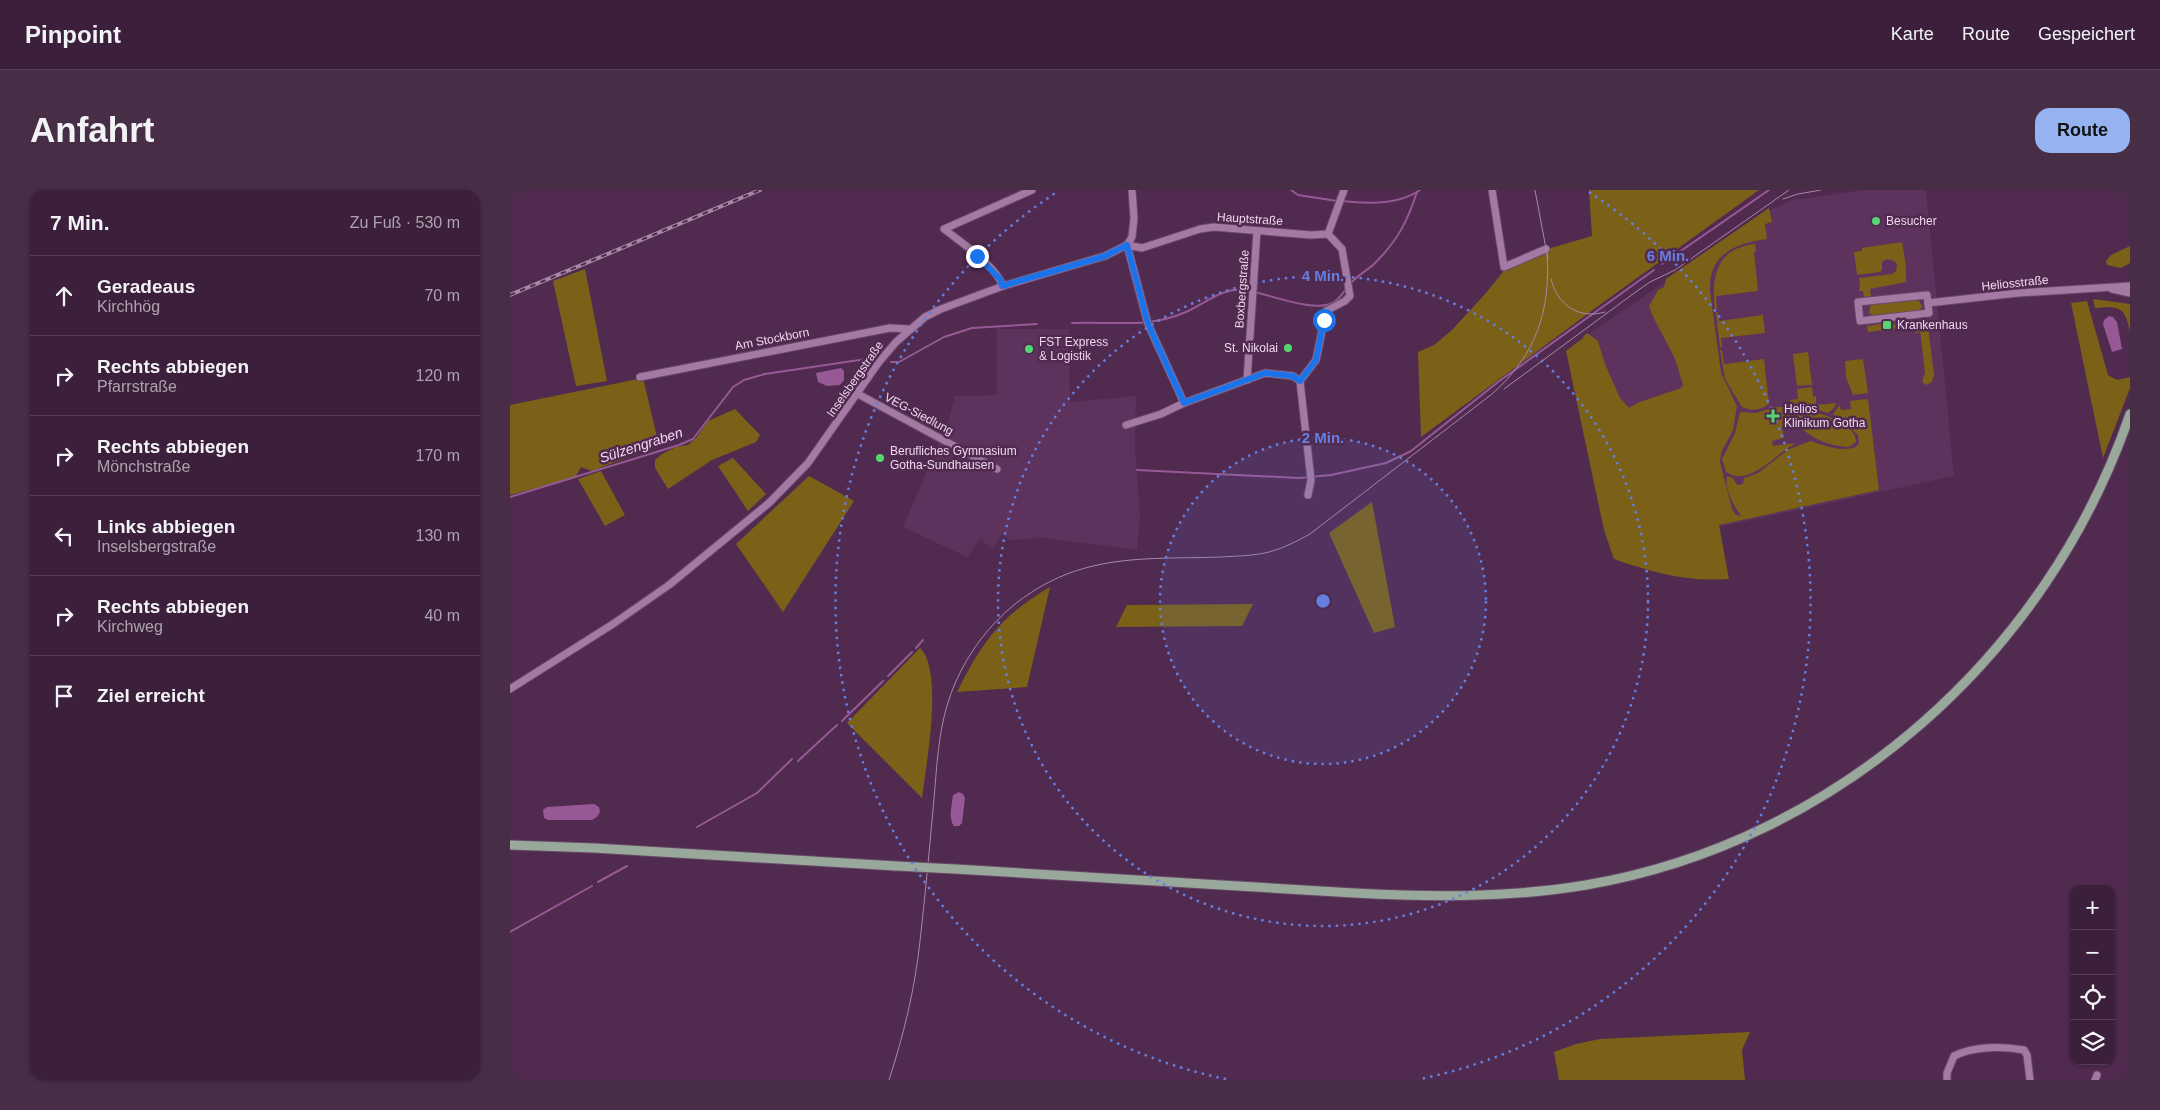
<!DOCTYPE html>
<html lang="de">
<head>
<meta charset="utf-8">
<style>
	body { margin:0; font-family:Helvetica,sans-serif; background:#472d46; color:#f1f3f6 }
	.controls { position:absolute; right:15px; bottom:15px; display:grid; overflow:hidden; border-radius:10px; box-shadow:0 1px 4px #0004 }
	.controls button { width:45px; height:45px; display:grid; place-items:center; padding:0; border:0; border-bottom:1px solid #553e55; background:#3c203b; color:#f1f3f6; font:25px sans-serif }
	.stop { position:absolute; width:15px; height:15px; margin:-11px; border:4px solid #1a73e8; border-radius:50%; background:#fff }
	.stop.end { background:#1a73e8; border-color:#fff; box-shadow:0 1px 5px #0008 }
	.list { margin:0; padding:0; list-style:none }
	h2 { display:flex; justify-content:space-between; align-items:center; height:65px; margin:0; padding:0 20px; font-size:21px }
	h2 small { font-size:16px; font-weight:400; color:#aca3af }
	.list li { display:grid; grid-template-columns:32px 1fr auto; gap:15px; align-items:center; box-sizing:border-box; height:80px; padding:0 20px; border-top:1px solid #553e55 }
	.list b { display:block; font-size:19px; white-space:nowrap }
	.list p { margin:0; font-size:16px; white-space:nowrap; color:#aca3af }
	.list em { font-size:16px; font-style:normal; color:#aca3af }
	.icon { flex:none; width:28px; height:28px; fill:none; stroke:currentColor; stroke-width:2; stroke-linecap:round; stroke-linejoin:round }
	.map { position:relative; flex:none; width:1620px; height:890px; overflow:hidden; border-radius:15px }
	header { display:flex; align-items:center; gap:30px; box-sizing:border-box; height:70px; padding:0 25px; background:#3c203b; border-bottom:1px solid #553e55 }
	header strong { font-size:24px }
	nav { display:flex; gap:28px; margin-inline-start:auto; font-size:18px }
	.intro { display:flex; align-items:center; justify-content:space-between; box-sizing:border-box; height:120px; padding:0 30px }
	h1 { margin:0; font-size:35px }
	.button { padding:12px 22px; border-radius:15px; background:#95b2f1; color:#111; font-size:18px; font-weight:700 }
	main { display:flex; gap:30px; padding:0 30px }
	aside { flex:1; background:#3c203b; border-radius:15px; box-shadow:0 1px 4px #0004 }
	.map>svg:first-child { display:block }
	.built { fill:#5d325c }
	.green { fill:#7b6118 }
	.water { fill:#975995 }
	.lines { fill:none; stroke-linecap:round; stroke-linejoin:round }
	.stream { stroke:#975995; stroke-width:2 }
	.minor-casing { stroke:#684868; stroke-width:9 }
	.major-casing { stroke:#684868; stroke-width:11 }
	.minor { stroke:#a479a3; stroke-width:7 }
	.major { stroke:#98a99c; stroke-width:9 }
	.tram { stroke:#a688a5; stroke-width:1 }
	.rail-casing { stroke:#a688a5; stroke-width:4 }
	.rail { stroke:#502a4f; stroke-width:2; stroke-dasharray:5.5; stroke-linecap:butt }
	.major-bridge-casing { stroke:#684868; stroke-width:11; stroke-linecap:butt }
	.major-bridge { stroke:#98a99c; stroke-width:9 }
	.route { stroke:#1a73e8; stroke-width:6 }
	.ring { fill:none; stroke:#667edf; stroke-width:2.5; stroke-dasharray:2.5 5 }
	.poi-dot { fill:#55d671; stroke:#502a4f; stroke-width:2 }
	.labels { text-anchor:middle; stroke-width:5; stroke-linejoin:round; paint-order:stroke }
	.street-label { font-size:12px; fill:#efd7ed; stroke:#502a4f }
	.poi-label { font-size:12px; fill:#efd7ed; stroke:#502a4f; text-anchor:start }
	.water-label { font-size:14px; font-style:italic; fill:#f7d4f5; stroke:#502a4f }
	.centre { fill:#667edf; stroke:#502a4f; stroke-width:2.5 }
	.ring-label { font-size:15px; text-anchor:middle; font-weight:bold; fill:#667edf; stroke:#502a4f; stroke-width:5; stroke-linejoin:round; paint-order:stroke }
</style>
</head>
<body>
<header>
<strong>Pinpoint</strong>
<nav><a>Karte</a><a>Route</a><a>Gespeichert</a></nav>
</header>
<div class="intro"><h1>Anfahrt</h1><a class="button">Route</a></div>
<main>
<aside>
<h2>7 Min.<small>Zu Fuß · 530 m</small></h2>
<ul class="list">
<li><svg class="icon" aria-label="ahead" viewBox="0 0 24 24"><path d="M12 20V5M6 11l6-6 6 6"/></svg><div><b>Geradeaus</b><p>Kirchhög</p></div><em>70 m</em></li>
<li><svg class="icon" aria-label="right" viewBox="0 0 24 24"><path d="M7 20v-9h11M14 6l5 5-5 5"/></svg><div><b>Rechts abbiegen</b><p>Pfarrstraße</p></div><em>120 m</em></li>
<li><svg class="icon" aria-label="right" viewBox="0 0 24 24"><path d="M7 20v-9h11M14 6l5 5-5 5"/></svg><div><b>Rechts abbiegen</b><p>Mönchstraße</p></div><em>170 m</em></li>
<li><svg class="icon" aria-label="left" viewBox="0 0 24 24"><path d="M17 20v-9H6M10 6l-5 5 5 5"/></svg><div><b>Links abbiegen</b><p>Inselsbergstraße</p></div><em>130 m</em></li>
<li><svg class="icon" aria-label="right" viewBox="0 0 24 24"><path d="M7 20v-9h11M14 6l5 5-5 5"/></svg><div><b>Rechts abbiegen</b><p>Kirchweg</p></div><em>40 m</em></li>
<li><svg class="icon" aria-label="arrive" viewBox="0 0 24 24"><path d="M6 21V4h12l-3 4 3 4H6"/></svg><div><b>Ziel erreicht</b></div></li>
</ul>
</aside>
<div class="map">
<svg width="1620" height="890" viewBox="0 0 1620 890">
	<rect width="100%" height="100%" fill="#502a4f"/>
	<g class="built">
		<polygon points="1356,0 1416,0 1444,286 1209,337 1197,329 1209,323 1155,307 1127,313 1114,311 1102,300 1078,166 1073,148 1262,19 1283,10"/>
		<polygon points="487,139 559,139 560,212 626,206 625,259 630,326 627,360 533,348 501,350 492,344 482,359 470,349 457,367 393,337 438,232 445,206 487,205"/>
	</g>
	<g class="green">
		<polygon points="1079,0 1249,0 1091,114 911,247 908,162 924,155 942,140 976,103 996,78 1041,58 1082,46"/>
		<path d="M1259 18 1262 32 1255 34 1257 49C1226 53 1198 64 1200 101L1211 183 1227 216 1223 240 1211 263 1210 272 1222 319 1226 325 1231 326C1224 316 1214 299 1217 286L1223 288 1227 295 1233 294 1234 288 1248 283 1279 259 1301 251C1314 256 1332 262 1346 257L1349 253 1348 245 1323 224 1330 215 1331 220 1341 219 1340 211 1358 209 1369 300 1209 335 1219 389C1176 392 1144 383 1104 369L1094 340 1056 161 1073 148 1074 152 1073 147 1077 143 1088 151 1095 174 1110 208 1119 218 1127 213 1171 198 1173 195C1170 186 1168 177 1165 169 1157 151 1145 134 1139 116L1148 100 1154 97 1156 89Z"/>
		<polygon points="1392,52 1396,76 1396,92 1360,99 1361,106 1354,107 1353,101 1349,101 1350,96 1349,88 1382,84 1386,81 1387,76 1385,71 1377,69 1372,72 1372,80 1370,82 1347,85 1344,62 1352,61 1352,58"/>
		<path d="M1245 54 1246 61 1244 62 1248 101 1206 106 1207 119 1205 120C1201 87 1206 58 1245 54Z"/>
		<polygon points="1620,56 1620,73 1611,78 1597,75 1596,71 1601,65"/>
		<polygon points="75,79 97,191 66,196 43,91"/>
		<polygon points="1408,109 1412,116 1409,122 1363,126 1359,123 1360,116 1364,114"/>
		<path d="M1583 109 1620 114V142C1615 117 1610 116 1585 118Z"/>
		<polygon points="1577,111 1598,185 1607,190 1620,187 1620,198 1593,268 1561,113"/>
		<polygon points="1208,122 1209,131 1253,125 1255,143 1211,148 1212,157 1210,157 1206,123"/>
		<polygon points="1415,129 1418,137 1424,185 1422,192 1416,195 1412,192 1415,183 1410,141 1406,144 1405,136 1358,142 1357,136 1371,134 1375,136"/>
		<path d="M1210 160H1212L1214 174 1254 169 1259 214C1250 221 1242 221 1232 217L1215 189Z"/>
		<polygon points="1298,162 1302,195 1287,196 1283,164"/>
		<polygon points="1353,169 1358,203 1343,205 1336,187 1335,171"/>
		<polygon points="133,188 149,255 82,281 71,277 65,288 0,305 0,215"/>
		<polygon points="1302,197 1303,207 1306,206 1306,215 1326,213 1324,218 1318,223 1302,218 1288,219 1280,214 1280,210 1288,209 1287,199"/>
		<path d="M1265 217H1278L1286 221 1283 230 1275 231 1272 237 1274 248 1262 251 1263 256 1286 253C1266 263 1240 298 1216 282L1212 269 1225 243 1230 222 1246 223Z"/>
		<polygon points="225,219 250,245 246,252 202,270 158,299 145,278 145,270 152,264 166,257 178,255 186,248 198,231"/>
		<path d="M1292 221C1307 220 1347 234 1346 252L1339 257C1319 256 1296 248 1286 230V225Z"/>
		<polygon points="223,268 256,304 238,321 208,276"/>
		<polygon points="91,281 115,325 95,336 68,289"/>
		<polygon points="299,286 344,311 273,422 226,354"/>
		<polygon points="862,312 885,437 864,443 819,343"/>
		<path d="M540 397 517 497 447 502C472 452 491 426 540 397Z"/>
		<polygon points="743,414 732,436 606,437 617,415"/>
		<path d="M410 458C434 481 416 575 412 608L337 533Z"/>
		<polygon points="1240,842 1232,860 1235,890 1049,890 1044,862 1066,854 1090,849"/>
	</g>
	<g class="water">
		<polygon points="1599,126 1603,127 1607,132 1612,159 1602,162 1593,134 1594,130"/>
		<polygon points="331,178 334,181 334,190 330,195 317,196 308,192 306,183"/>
		<path d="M449 602 453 604 455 608 452 633 449 636H444C438 629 442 614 443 605Z"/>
		<polygon points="84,614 89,617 90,622 87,627 82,630 38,630 34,628 33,620 37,617"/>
	</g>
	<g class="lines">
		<g class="stream">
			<polyline points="781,0 788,5 827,11"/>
			<path d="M832 11C856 14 889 15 910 0"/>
			<polyline points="1152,74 1259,0"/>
			<path d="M841 93C848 85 858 80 865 73 888 50 897 32 907 2"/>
			<path d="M744 102C763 106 805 122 822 113 829 110 832 104 836 99"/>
			<path d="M562 133C602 131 637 139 676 122 698 112 714 95 740 101"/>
			<polyline points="381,172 389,172 434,147 462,138 527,134"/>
			<polyline points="627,280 789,288 821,285 876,273 901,261 988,192 1144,80"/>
			<polyline points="0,307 169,255 183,249 223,197 234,190 255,184 363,168"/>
			<polyline points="406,458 413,450"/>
			<polyline points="378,486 402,462"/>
			<polyline points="332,531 373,491"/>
			<polyline points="288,571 327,535"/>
			<polyline points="187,637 247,603 282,569"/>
			<polyline points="88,692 117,676"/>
			<polyline points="0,742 82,696"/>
		</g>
		<g class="minor-casing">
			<g id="minor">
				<polyline points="982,0 994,77 1036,59"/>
				<polyline points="818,44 834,0"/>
				<polyline points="617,55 632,58 690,39 704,37 801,45 818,44"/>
				<polyline points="617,55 638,134 674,213"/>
				<path d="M493 96C485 75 452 53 434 39L522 0"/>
				<polyline points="1602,99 1620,103"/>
				<polygon points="1417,105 1419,123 1350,131 1348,112"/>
				<polyline points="1418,113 1508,103 1620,96"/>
				<polyline points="130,187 380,138 399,139"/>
				<polyline points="737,190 747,41"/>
				<polyline points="348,204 487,279"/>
				<polyline points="616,235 651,224 674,213 755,183 783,186 790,191"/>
				<polyline points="798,305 801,290 790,191 806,170 816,121 835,111 840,106 832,59 818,44"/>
				<polyline points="0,499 103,434 159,395 259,313 298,273 369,172 386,152 415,127 431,119 493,96 595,66 617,55 622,47 624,28 622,0"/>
				<path d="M1437 890V883L1444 866C1464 856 1492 856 1514 860L1517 865 1520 890"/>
				<polyline points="1585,890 1587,885"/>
			</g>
		</g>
		<g class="major-casing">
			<g id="major">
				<polyline points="0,655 84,658 386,676"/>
				<path d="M445 679 844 703C922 707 999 708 1076 695 1328 652 1538 464 1620 224"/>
			</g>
		</g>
		<use href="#minor" class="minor"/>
		<use href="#major" class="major"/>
		<g class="tram">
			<polyline points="1025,0 1038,69"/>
			<polyline points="1273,9 1288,4 1311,0"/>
			<path d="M1041 89C1047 114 1068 130 1095 122"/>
			<polyline points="994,199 1127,101 1140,92 1165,80 1279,0"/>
			<path d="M379 890C394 844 405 798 410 751 415 707 419 664 423 620 426 589 427 557 434 527 449 463 495 408 557 384 606 365 659 369 710 367 727 366 743 366 759 362 774 358 787 351 800 344L982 204C1026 165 1041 121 1037 63"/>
		</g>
		<g class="rail-casing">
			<polyline id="rail" points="0,105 250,0"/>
		</g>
		<use href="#rail" class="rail"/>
		<g class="major-bridge-casing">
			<polyline id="major-bridge" points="386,676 445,679"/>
		</g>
		<use href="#major-bridge" class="major-bridge"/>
	</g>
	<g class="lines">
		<polyline class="route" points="467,66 490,89 492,96 595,66 617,55 638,134 674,213 755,183 783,186 790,191 806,170 814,130"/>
	</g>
	<circle cx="813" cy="411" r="163" fill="#667edf" fill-opacity=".12"/>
	<g class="ring">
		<circle cx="813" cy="411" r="163"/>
		<circle cx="813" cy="411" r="325"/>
		<path d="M716 889A488 488 0 0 1 547 2M1079 2A488 488 0 0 1 910 889"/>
	</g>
	<g class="poi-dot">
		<circle cx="1366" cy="31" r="5"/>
		<rect x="1372" y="130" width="10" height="10" rx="2.5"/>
		<circle cx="778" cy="158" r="5"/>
		<circle cx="519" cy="159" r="5"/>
		<path d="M1260.5 218.5h5v5h5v5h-5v5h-5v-5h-5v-5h5z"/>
		<circle cx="370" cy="268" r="5"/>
	</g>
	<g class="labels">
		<g class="street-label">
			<text transform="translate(740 29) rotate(4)" y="4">Hauptstraße</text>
			<text transform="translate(1505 93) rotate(-6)" y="4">Heliosstraße</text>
			<text transform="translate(732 99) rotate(-86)" y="4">Boxbergstraße</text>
			<text transform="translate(262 149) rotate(-11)" y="4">Am Stockborn</text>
			<text transform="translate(345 189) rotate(-55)" y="4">Inselsbergstraße</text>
			<text transform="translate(409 224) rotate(28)" y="4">VEG-Siedlung</text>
		</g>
		<g class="poi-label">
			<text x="1376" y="35">Besucher</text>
			<text x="1387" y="139">Krankenhaus</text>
			<text x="529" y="156">FST Express<tspan x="529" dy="14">&amp; Logistik</tspan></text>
			<text x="768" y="162" text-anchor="end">St. Nikolai</text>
			<text x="1274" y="223">Helios<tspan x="1274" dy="14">Klinikum Gotha</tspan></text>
			<text x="380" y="265">Berufliches Gymnasium<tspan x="380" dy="14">Gotha-Sundhausen</tspan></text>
		</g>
		<g class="water-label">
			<text transform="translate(131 255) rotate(-18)" y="5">Sülzengraben</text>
		</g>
	</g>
	<circle cx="813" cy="411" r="8" class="centre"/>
	<g class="ring-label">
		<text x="1158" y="71">6 Min.</text>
		<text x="813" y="91">4 Min.</text>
		<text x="813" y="253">2 Min.</text>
	</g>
</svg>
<div class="controls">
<button>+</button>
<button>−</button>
<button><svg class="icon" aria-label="locate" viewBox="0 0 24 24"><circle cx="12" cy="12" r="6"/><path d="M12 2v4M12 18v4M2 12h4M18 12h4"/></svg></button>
<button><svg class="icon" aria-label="layers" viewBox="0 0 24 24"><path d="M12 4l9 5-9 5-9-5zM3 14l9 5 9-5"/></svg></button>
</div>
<div class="stop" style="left:814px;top:130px"></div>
<div class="stop end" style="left:467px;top:66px"></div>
</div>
</main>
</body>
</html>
